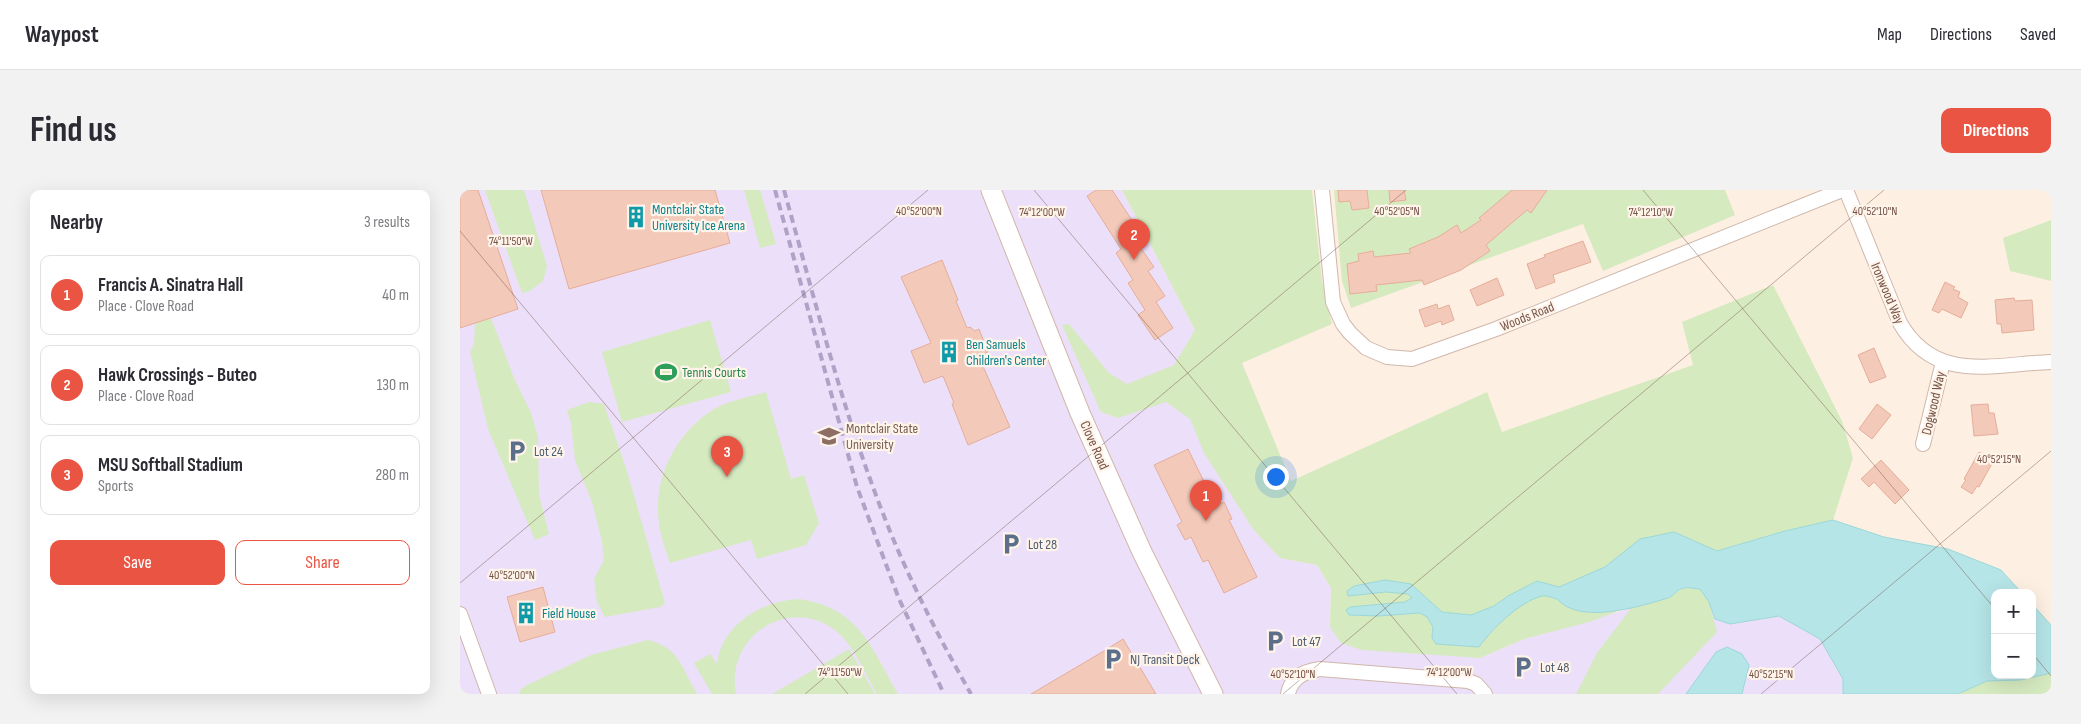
<!DOCTYPE html>
<html lang="en">
<head>
<meta charset="utf-8">
<style>
	body { margin:0; font-family:"Sofia Sans Condensed",sans-serif; background:#f2f2f3; color:#2b2b33 }
	.controls { position:absolute; right:15px; bottom:15px; display:grid; overflow:hidden; border-radius:10px; box-shadow:0 5px 20px #0002 }
	.controls button { width:45px; height:45px; display:grid; place-items:center; padding:0; border:0; border-bottom:1px solid #e1e1e2; background:#fff; color:#2b2b33; font:25px sans-serif }
	.you { position:absolute; left:815px; top:286px; width:18px; height:18px; margin:-12px; border:4px solid #fff; border-radius:50%; background:#1a73e8; box-shadow:0 0 0 8px #1a73e833 }
	.badge { display:grid; place-items:center; width:32px; height:32px; border-radius:50%; background:#ea5443; color:#fff; font-size:16px; font-weight:700 }
	.pin { position:absolute; translate:-50% -41px; filter:drop-shadow(0 1px 2px #0008) }
	.pin::after { content:''; position:absolute; top:26px; width:18px; height:15px; background:inherit; clip-path:polygon(0 0,100% 0,50% 100%) }
	.list { margin:0; padding:0; list-style:none }
	h2 { display:flex; justify-content:space-between; align-items:center; height:65px; margin:0; padding:0 20px; font-size:21px }
	h2 small { font-size:16px; font-weight:400; color:#7c7c81 }
	.list li { display:grid; grid-template-columns:32px 1fr auto; gap:15px; align-items:center; box-sizing:border-box; height:80px; margin:0 10px 10px; padding:0 10px; border:1px solid #e1e1e2; border-radius:10px }
	.list b { display:block; font-size:19px; white-space:nowrap }
	.list p { margin:0; font-size:16px; white-space:nowrap; color:#7c7c81 }
	.list em { font-size:16px; font-style:normal; color:#7c7c81 }
	.actions { display:flex; gap:10px; padding:15px 20px }
	.actions a { flex:1; padding:11px 0; border:1px solid #ea5443; border-radius:10px; text-align:center; font-size:18px; color:#ea5443 }
	.actions .main { background:#ea5443; color:#fff }
	.map { position:relative; flex:none; width:1591px; height:504px; overflow:hidden; border-radius:10px }
	header { display:flex; align-items:center; gap:30px; box-sizing:border-box; height:70px; padding:0 25px; background:#fff; border-bottom:1px solid #e1e1e2 }
	header strong { font-size:24px }
	nav { display:flex; gap:28px; margin-inline-start:auto; font-size:18px }
	.intro { display:flex; align-items:center; justify-content:space-between; box-sizing:border-box; height:120px; padding:0 30px }
	h1 { margin:0; font-size:35px }
	.button { padding:12px 22px; border-radius:10px; background:#ea5443; color:#fff; font-size:18px; font-weight:700 }
	main { display:flex; gap:30px; padding:0 30px }
	aside { flex:1; background:#fff; border-radius:10px; box-shadow:0 5px 20px #0002 }
	.map>svg:first-child { display:block }
	.education { fill:#ecdff9 }
	.green { fill:#d6eac0 }
	.water { fill:#b6e5e7; stroke:#9cd7d9 }
	.building { fill:#f3c9b9; stroke:#e6ad99 }
	.lines { fill:none; stroke-linecap:round; stroke-linejoin:round }
	.street-casing { stroke:#d0b7ab; stroke-width:16 }
	.secondary-casing { stroke:#d3b6a8; stroke-width:21 }
	.street { stroke:#fff; stroke-width:14 }
	.secondary { stroke:#fff; stroke-width:19 }
	.rail { stroke:#b0a1c6; stroke-width:4; stroke-dasharray:8 5; stroke-linecap:butt }
	.ticks { fill:none; stroke:#755248; stroke-width:1; stroke-opacity:0.45 }
	.labels { text-anchor:middle; stroke-width:4.5; stroke-linejoin:round; paint-order:stroke }
	.culture-label { font-size:14px; fill:#0d838f; stroke:#fff4e9; text-anchor:start }
	.street-label { font-size:14px; fill:#755248; stroke:#fff4e9 }
	.leisure-label { font-size:14px; fill:#27864d; stroke:#fff4e9; text-anchor:start }
	.education-label { font-size:14px; fill:#785e54; stroke:#fff4e9; text-anchor:start }
	.service-label { font-size:14px; fill:#4e5e75; stroke:#fff4e9; text-anchor:start }
	.ticks-label { font-size:12px; text-anchor:middle; fill:#755248; stroke:#fff4e9; stroke-width:4.5; stroke-linejoin:round; paint-order:stroke }
</style>
</head>
<body>
<header>
<strong>Waypost</strong>
<nav><a>Map</a><a>Directions</a><a>Saved</a></nav>
</header>
<div class="intro"><h1>Find us</h1><a class="button">Directions</a></div>
<main>
<aside>
<h2>Nearby<small>3 results</small></h2>
<ul class="list">
<li><span class="badge">1</span><div><b>Francis A. Sinatra Hall</b><p>Place · Clove Road</p></div><em>40 m</em></li>
<li><span class="badge">2</span><div><b>Hawk Crossings - Buteo</b><p>Place · Clove Road</p></div><em>130 m</em></li>
<li><span class="badge">3</span><div><b>MSU Softball Stadium</b><p>Sports</p></div><em>280 m</em></li>
</ul>
<div class="actions"><a class="main">Save</a><a>Share</a></div>
</aside>
<div class="map">
<svg width="1591" height="504" viewBox="0 0 1591 504">
	<rect width="100%" height="100%" fill="#fdefe2"/>
	<polygon class="education" points="0,0 662,0 735,140 820,368 857,375 871,398 870,437 1020,468 1064,449 1210,407 1249,412 1255,429 1270,434 1319,426 1360,449 1383,489 1383,504 0,504"/>
	<g class="green">
		<polygon points="25,0 64,0 87,76 83,91 70,101 62,103"/>
		<polygon points="284,0 300,0 316,54 300,58"/>
		<polygon points="662,0 852,0 862,91 872,134 782,173 831,291 1027,202 1042,242 1233,175 1222,132 1313,95 1382,231 1393,268 1373,330 1325,341 1256,361 1214,342 1156,422 1129,432 1064,449 1020,468 902,460 881,453 870,437 871,398 857,375 820,368 793,339 744,263 730,229 706,212 658,228 641,222 602,135 609,134 649,183 667,194 714,175 735,140"/>
		<polygon points="874,0 1265,0 1275,25 1143,81 1123,34 891,118 882,91"/>
		<polygon points="1591,30 1591,91 1550,81 1543,48"/>
		<polygon points="31,128 54,188 71,223 78,247 79,305 89,344 75,350 28,239 10,162 14,154 15,133"/>
		<polygon points="250,130 271,202 162,232 142,162"/>
		<path d="M306 202 331 289 344 285 359 333 346 355 297 369 291 350 210 373C207 364 203 354 201 344 190 298 210 250 248 223 265 211 287 208 306 202Z"/>
		<polygon points="129,212 144,214 166,278 205,413 200,417 145,427 137,412 134,389 144,370 142,351 132,312 115,270 111,233 107,220"/>
		<polygon points="1223,398 1240,399 1249,412 1257,442 1198,504 1116,504 1137,463 1172,417 1210,407"/>
		<path d="M338 409C399 417 411 457 438 504H417C405 484 394 455 375 440 328 405 265 447 276 504H252L234 473 250 464 257 474C262 434 302 411 338 409Z"/>
		<path d="M188 450C220 458 222 479 237 504H60V500L67 495 131 465Z"/>
		<polygon points="389,459 415,504 312,504"/>
		<polygon points="1591,483 1591,504 1498,504 1527,491 1560,490"/>
	</g>
	<g class="water">
		<path d="M1373 330 1424 347 1488 359 1541 380 1562 403H1535V485H1572V414L1591 435V483L1560 490 1527 491 1498 504H1383V489L1360 449 1319 426 1270 434 1255 429 1249 412 1240 399C1235 399 1229 397 1224 398 1218 399 1213 406 1208 408 1178 417 1120 435 1097 409 1093 408 1086 405 1082 406 1059 412 1032 439 1019 457L976 454 972 448 973 437 967 427 960 423 918 426 889 425 886 420 890 417 945 412 952 408 948 404 926 402 888 406 887 401 894 396 925 390 951 394 982 422 1011 425 1034 416 1048 406 1077 391 1099 397 1145 377 1180 349 1214 342 1257 361 1325 341Z"/>
		<polygon points="1267,457 1282,464 1289,475 1282,504 1226,504 1256,462"/>
	</g>
	<g class="building">
		<polygon points="0,0 18,0 58,119 0,138"/>
		<polygon points="81,0 255,0 270,53 109,99"/>
		<polygon points="636,0 652,0 683,47 676,51 694,77 688,81 705,106 696,112 713,138 695,150 678,125 685,120 668,93 673,90 656,63 661,59 627,6"/>
		<polygon points="878,0 907,0 909,18 892,20 890,11 879,12"/>
		<polygon points="929,0 944,0 946,10 930,12"/>
		<polygon points="1052,0 1087,0 1071,23 1067,20 1026,55 1030,61 1001,80 964,95 962,90 916,95 917,101 890,104 887,74 899,71 898,64 913,61 914,67 951,63 949,59 978,47 997,35 1001,43 1021,30 1019,28"/>
		<polygon points="1123,51 1131,72 1093,85 1095,92 1076,99 1067,74 1085,67 1084,65"/>
		<polygon points="482,70 498,110 496,111 507,138 510,137 515,141 519,139 528,162 523,164 525,167 522,167 523,171 521,172 550,237 508,255 492,214 494,213 483,186 464,193 451,161 471,153 441,87"/>
		<polygon points="1037,88 1044,105 1017,116 1010,100"/>
		<polygon points="1485,92 1495,97 1493,99 1500,102 1498,107 1508,113 1501,128 1482,119 1479,123 1472,120"/>
		<polygon points="1554,108 1555,111 1572,110 1574,140 1542,143 1541,134 1537,134 1535,110"/>
		<polygon points="977,114 978,119 989,115 994,130 982,135 981,131 965,137 959,120"/>
		<polygon points="1414,158 1426,187 1410,193 1398,165"/>
		<polygon points="1417,214 1431,225 1412,249 1399,239"/>
		<polygon points="1528,214 1529,223 1534,223 1538,244 1514,246 1511,215"/>
		<polygon points="728,259 756,316 764,312 772,329 769,330 797,387 764,403 748,370 743,372 731,347 725,350 717,335 722,332 694,275"/>
		<polygon points="1519,262 1534,270 1519,297 1517,296 1512,304 1501,297 1506,290 1504,289"/>
		<polygon points="1421,270 1449,300 1435,314 1414,292 1409,297 1401,289"/>
		<polygon points="83,397 95,442 60,452 47,407"/>
		<polygon points="663,449 696,504 571,504 644,461"/>
	</g>
	<g class="lines">
		<g class="street-casing">
			<g id="street">
				<polyline points="862,0 873,112 883,134 890,143 906,158 927,167 952,169 1036,139 1382,0"/>
				<path d="M1386 0 1440 133C1475 194 1533 174 1591 172"/>
				<polyline points="1463,254 1483,172"/>
				<polyline points="0,424 29,504"/>
				<path d="M828 504C831 487 845 481 860 479L1008 491 1016 494 1025 504"/>
			</g>
		</g>
		<g class="secondary-casing">
			<polyline id="secondary" points="531,0 620,223 682,362 753,504"/>
		</g>
		<use href="#street" class="street"/>
		<use href="#secondary" class="secondary"/>
		<g class="rail">
			<polyline points="315,0 397,297 439,409 484,504"/>
			<path d="M324 0C357 118 387 238 434 351 456 403 483 455 511 504"/>
		</g>
	</g>
	<path class="ticks" d="M574 0 997 504M1183 0 1535 419M0 41 388 504M0 393 468 0M1572 463 1591 486M345 504 946 0M823 504 1424 0M1301 504 1591 261"/>
	<defs>
		<g id="building-bare" transform="scale(1.725)"><path d="M-4-6H4V6H1V3H-1V6H-4ZM-2.5-4.3h1.7v1.8h-1.7ZM.8-4.3h1.7v1.8H.8ZM-2.5-1h1.7V.8h-1.7ZM.8-1h1.7V.8H.8Z" fill="#0f9aa8" stroke="#fff4e9" stroke-width="2.5" paint-order="stroke"/></g>
		<g id="stadium-bare" transform="scale(1.725)"><path d="M0-5a6.5 5 0 1 0 0 10a6.5 5 0 1 0 0-10ZM-3.5-1.8h7v3.6h-7Z" fill="#2e9e5b" stroke="#fff4e9" stroke-width="2.5" paint-order="stroke"/></g>
		<g id="university-bare" transform="scale(1.725)"><path d="M0-5L7-2L0 1L-7-2ZM-4 1L0 2.5L4 1V4Q0 6-4 4Z" fill="#8d6e63" stroke="#fff4e9" stroke-width="2.5" paint-order="stroke"/></g>
		<g id="parking-bare" transform="scale(1.725)"><path d="M-3.5-5.5H1a3.5 3.5 0 0 1 0 7H-1V5.5H-3.5ZM-1-3.4V-.6H.8a1.4 1.4 0 0 0 0-2.8Z" fill="#5c6f8a" stroke="#fff4e9" stroke-width="2.5" paint-order="stroke"/></g>
	</defs>
	<g fill-rule="evenodd">
		<use href="#building-bare" x="176" y="27"/>
		<use href="#building-bare" x="489" y="162"/>
		<use href="#stadium-bare" x="206" y="182"/>
		<use href="#university-bare" x="369" y="246"/>
		<use href="#parking-bare" x="57" y="261"/>
		<use href="#parking-bare" x="551" y="354"/>
		<use href="#building-bare" x="66" y="423"/>
		<use href="#parking-bare" x="815" y="451"/>
		<use href="#parking-bare" x="653" y="469"/>
		<use href="#parking-bare" x="1063" y="477"/>
	</g>
	<g class="labels">
		<g class="culture-label">
			<text x="192" y="24">Montclair State<tspan x="192" dy="16">University Ice Arena</tspan></text>
			<text x="506" y="159">Ben Samuels<tspan x="506" dy="16">Children's Center</tspan></text>
			<text x="82" y="428">Field House</text>
		</g>
		<g class="street-label">
			<text transform="translate(1428 103) rotate(67)" y="5">Ironwood Way</text>
			<text transform="translate(1067 126) rotate(-22)" y="5">Woods Road</text>
			<text transform="translate(1473 213) rotate(-77)" y="5">Dogwood Way</text>
			<text transform="translate(635 255) rotate(66)" y="5">Clove Road</text>
		</g>
		<g class="leisure-label">
			<text x="222" y="187">Tennis Courts</text>
		</g>
		<g class="education-label">
			<text x="386" y="243">Montclair State<tspan x="386" dy="16">University</tspan></text>
		</g>
		<g class="service-label">
			<text x="74" y="266">Lot 24</text>
			<text x="568" y="359">Lot 28</text>
			<text x="832" y="456">Lot 47</text>
			<text x="670" y="474">NJ Transit Deck</text>
			<text x="1080" y="482">Lot 48</text>
		</g>
	</g>
	<g class="ticks-label">
		<text x="459" y="25">40°52'00"N</text>
		<text x="937" y="25">40°52'05"N</text>
		<text x="1415" y="25">40°52'10"N</text>
		<text x="582" y="26">74°12'00"W</text>
		<text x="1191" y="26">74°12'10"W</text>
		<text x="51" y="55">74°11'50"W</text>
		<text x="1539" y="273">40°52'15"N</text>
		<text x="52" y="389">40°52'00"N</text>
		<text x="380" y="486">74°11'50"W</text>
		<text x="989" y="486">74°12'00"W</text>
		<text x="833" y="488">40°52'10"N</text>
		<text x="1311" y="488">40°52'15"N</text>
	</g>
</svg>
<div class="controls">
<button>+</button>
<button>−</button>
</div>
<div class="you"></div>
<div class="pin badge" style="left:746px;top:331px">1</div>
<div class="pin badge" style="left:674px;top:70px">2</div>
<div class="pin badge" style="left:267px;top:287px">3</div>
</div>
</main>
</body>
</html>
